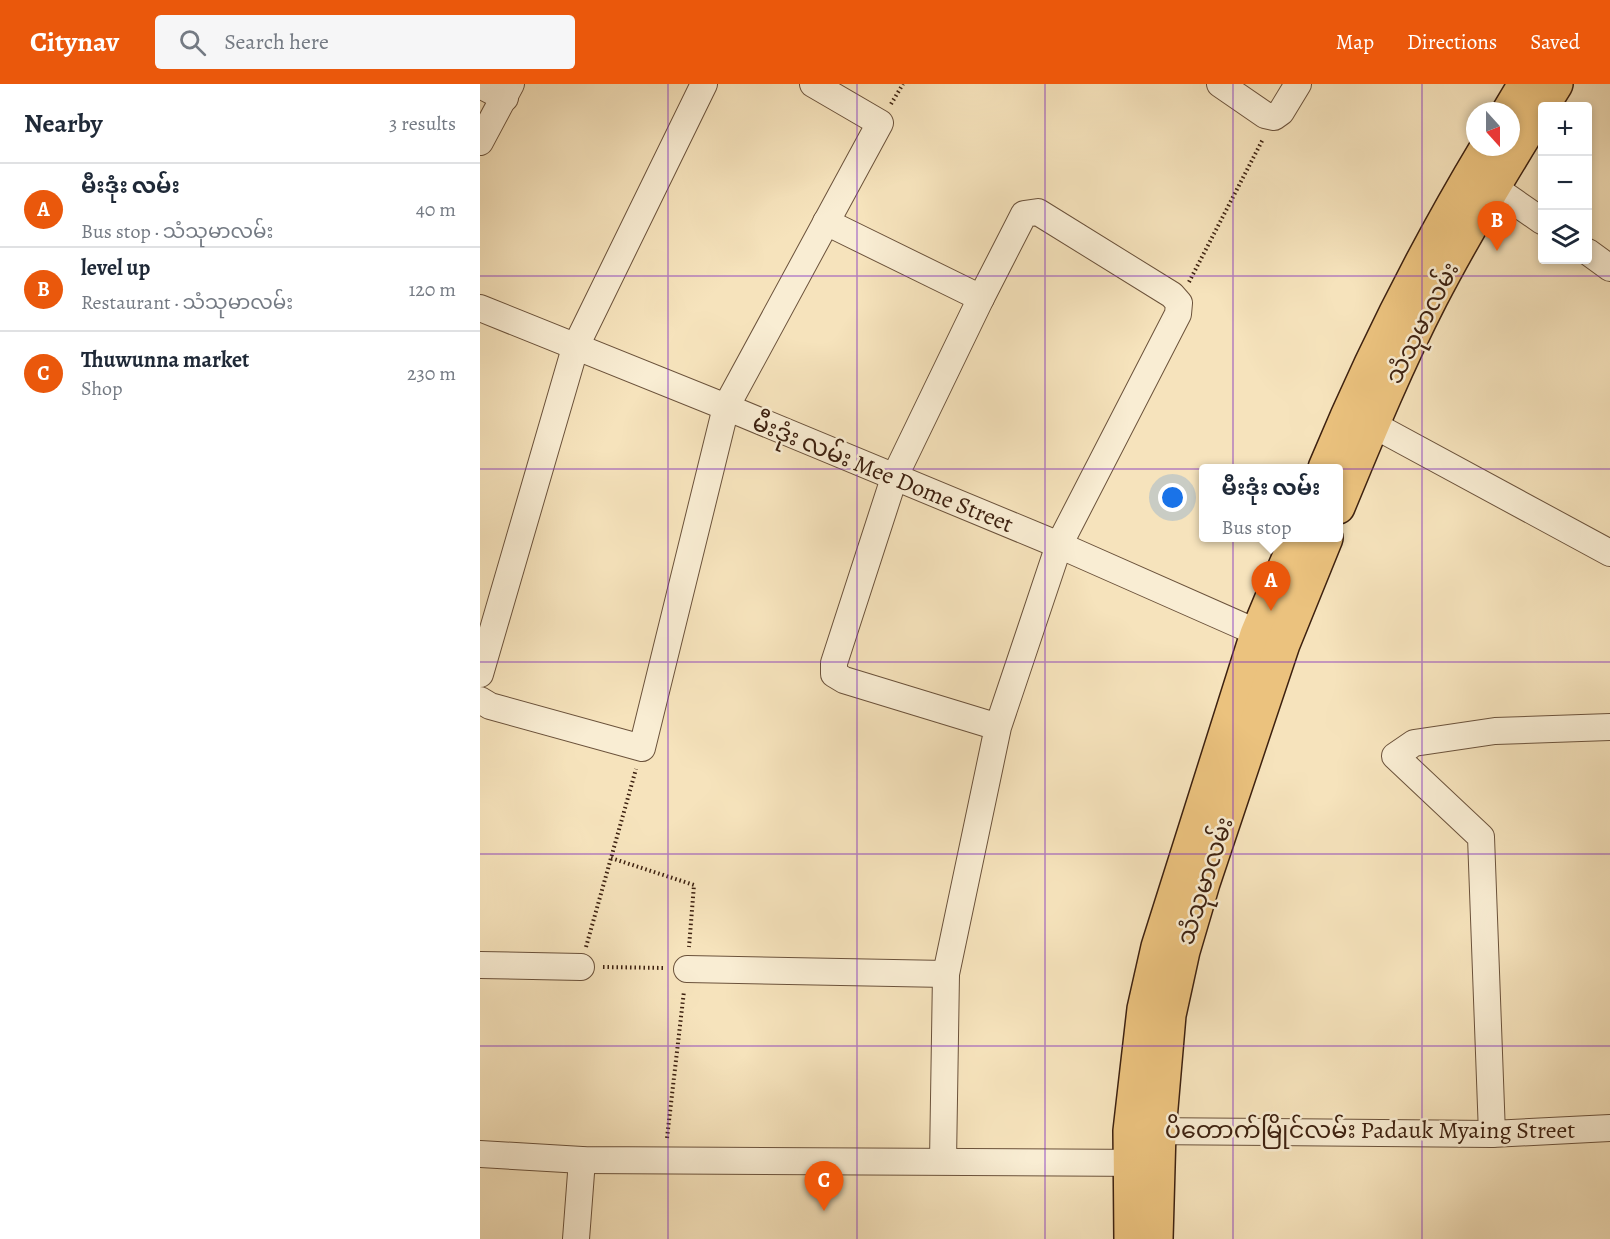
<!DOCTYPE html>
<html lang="en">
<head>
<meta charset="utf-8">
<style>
	body { margin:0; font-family:Alegreya,"Noto Sans Myanmar",serif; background:#f6f6f7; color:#1f2937 }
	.controls { position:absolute; right:18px; top:18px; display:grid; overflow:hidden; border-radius:6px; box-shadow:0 3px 9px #0003 }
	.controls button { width:54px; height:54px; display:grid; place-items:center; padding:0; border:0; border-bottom:2px solid #e0e1e3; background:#fff; color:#1f2937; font:30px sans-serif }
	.compass { position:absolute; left:986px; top:18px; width:54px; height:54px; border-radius:50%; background:#fff; box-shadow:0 3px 9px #0003; rotate:159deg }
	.you { position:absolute; left:693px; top:414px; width:21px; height:21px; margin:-15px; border:4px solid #fff; border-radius:50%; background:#1a73e8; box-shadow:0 0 0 9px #1a73e833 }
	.badge { display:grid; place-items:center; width:39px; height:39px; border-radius:50%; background:#ea580c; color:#fff; font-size:20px; font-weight:700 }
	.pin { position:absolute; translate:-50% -50px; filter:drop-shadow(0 2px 3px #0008) }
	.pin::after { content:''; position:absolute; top:32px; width:21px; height:18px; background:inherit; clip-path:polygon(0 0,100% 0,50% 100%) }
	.popup { position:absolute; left:719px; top:380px; width:144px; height:78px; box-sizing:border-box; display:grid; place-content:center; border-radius:6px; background:#fff; filter:drop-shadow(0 2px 4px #0005); font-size:20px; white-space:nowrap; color:#747a83 }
	.popup b { font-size:22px; color:#1f2937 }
	.popup::after { content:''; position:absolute; left:50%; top:100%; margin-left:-12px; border:12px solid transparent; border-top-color:#fff }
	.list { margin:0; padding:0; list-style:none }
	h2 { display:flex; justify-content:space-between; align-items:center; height:78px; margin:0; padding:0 24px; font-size:26px }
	h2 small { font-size:20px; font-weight:400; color:#747a83 }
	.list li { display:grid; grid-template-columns:39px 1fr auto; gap:18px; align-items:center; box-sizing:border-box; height:84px; padding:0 24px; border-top:2px solid #e0e1e3 }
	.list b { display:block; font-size:22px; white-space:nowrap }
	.list p { margin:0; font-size:20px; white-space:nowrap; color:#747a83 }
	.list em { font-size:20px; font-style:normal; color:#747a83 }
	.icon { flex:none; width:33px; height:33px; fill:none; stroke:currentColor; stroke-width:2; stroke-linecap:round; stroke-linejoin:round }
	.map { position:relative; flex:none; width:1130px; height:1155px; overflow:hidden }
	header { display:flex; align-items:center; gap:36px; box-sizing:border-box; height:84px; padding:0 30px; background:#ea580c; color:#fff }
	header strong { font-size:28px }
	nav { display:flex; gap:33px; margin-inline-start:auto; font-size:21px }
	.search { width:420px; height:54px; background:#f6f6f7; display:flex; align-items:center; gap:15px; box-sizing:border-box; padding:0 21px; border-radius:6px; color:#747a83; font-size:22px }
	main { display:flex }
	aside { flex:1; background:#fff }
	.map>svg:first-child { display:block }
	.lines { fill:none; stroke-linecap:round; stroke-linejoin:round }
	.minor-casing { stroke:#6b523b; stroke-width:28 }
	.primary-casing { stroke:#3d2110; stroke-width:36 }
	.path { stroke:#3d2110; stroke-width:4; stroke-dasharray:1.5 3; stroke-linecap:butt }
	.minor { stroke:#f9edd3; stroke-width:26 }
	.primary { stroke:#ebc27e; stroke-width:33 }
	.grid { fill:none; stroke:#7b2cbf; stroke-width:1.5; stroke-opacity:0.55 }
	.labels { text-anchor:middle; stroke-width:5; stroke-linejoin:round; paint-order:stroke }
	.street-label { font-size:24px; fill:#3d2110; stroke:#f9edd3 }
</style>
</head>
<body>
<header>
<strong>Citynav</strong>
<div class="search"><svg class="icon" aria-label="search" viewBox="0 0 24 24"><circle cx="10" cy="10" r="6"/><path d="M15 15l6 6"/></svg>Search here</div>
<nav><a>Map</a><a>Directions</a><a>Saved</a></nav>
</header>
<main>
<aside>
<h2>Nearby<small>3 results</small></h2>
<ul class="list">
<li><span class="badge">A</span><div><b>မီးဒုံး လမ်း</b><p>Bus stop · သံသုမာလမ်း</p></div><em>40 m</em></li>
<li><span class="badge">B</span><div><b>level up</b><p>Restaurant · သံသုမာလမ်း</p></div><em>120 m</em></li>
<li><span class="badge">C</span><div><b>Thuwunna market</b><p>Shop</p></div><em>230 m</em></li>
</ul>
</aside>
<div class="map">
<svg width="1130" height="1155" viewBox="0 0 1130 1155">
	<rect width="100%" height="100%" fill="#f6e3bc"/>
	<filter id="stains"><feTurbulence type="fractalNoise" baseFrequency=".00333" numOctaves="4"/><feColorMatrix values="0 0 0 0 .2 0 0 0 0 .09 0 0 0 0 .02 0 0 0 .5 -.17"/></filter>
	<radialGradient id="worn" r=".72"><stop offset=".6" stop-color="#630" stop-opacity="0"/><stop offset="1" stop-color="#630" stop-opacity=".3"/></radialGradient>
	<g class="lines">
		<g class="minor-casing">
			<g id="minor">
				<polyline points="740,0 785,31 794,33 801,28 818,0"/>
				<polyline points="0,1 25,14"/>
				<polyline points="0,58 31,0"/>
				<polyline points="1000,94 1062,137"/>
				<polyline points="346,138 501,214"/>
				<polyline points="1108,168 1130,184"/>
				<polyline points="0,224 246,323 579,461 794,556"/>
				<polyline points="877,332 1130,469"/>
				<polyline points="0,590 95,264 224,0"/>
				<polyline points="0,616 10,622 162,664 246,323 400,39 333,0"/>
				<polyline points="0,881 101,883"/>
				<polyline points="207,885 466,890"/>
				<polyline points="662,1047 1012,1050 1130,1044"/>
				<polyline points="1012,1050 1001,753 915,672 934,659 1015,647 1130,643"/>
				<polyline points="0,1070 102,1076 669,1079"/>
				<polyline points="463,1077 466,890 518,643 579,461 698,230 699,219 692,211 558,128 544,130 501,214 414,394 354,579 354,590 364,596 518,643"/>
				<polyline points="96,1155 102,1076"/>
			</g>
		</g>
		<g class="primary-casing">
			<g id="primary">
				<polyline points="1029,27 1045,0"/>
				<path d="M845 384C891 273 945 166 1007 63"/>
				<path d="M858 423C887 353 916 282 951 214 989 141 1033 70 1076 0"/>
				<polyline points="651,1155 650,1047 664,925 678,863 777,550 817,454"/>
				<polyline points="676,1155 679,1047 689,931 703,867 723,799 803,560 846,454"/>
			</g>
		</g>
		<g class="path">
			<polyline points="411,20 423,0"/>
			<polyline points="709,198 783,55"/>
			<polyline points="131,774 214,801 209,863"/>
			<polyline points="106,863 156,685"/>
			<polyline points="123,883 185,884"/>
			<polyline points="187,1054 204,907"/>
		</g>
		<use href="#minor" class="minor"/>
		<use href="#primary" class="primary"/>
	</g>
	<path class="grid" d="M188 0V1155M377 0V1155M565 0V1155M753 0V1155M942 0V1155M0 192H1130M0 385H1130M0 578H1130M0 770H1130M0 962H1130"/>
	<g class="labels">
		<g class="street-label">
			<text transform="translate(942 239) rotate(-63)" y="8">သံသုမာလမ်း</text>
			<text transform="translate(403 389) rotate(22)" y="8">မီးဒုံး လမ်း Mee Dome Street</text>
			<text transform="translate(725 797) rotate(-72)" y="8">သံသုမာလမ်း</text>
			<text x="890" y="1054">ပိတောက်မြိုင်လမ်း Padauk Myaing Street</text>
		</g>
	</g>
	<rect width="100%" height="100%" filter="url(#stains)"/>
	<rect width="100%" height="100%" fill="url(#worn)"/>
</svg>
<div class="controls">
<button>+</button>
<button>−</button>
<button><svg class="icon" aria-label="layers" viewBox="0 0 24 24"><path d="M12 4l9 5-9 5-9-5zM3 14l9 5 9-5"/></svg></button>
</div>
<svg class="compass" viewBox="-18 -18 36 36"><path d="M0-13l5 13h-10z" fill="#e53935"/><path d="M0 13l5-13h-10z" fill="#747a83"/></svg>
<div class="you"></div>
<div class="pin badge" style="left:791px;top:527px">A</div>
<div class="popup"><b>မီးဒုံး လမ်း</b>Bus stop</div>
<div class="pin badge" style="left:1017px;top:167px">B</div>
<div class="pin badge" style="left:344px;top:1127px">C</div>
</div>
</main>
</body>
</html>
